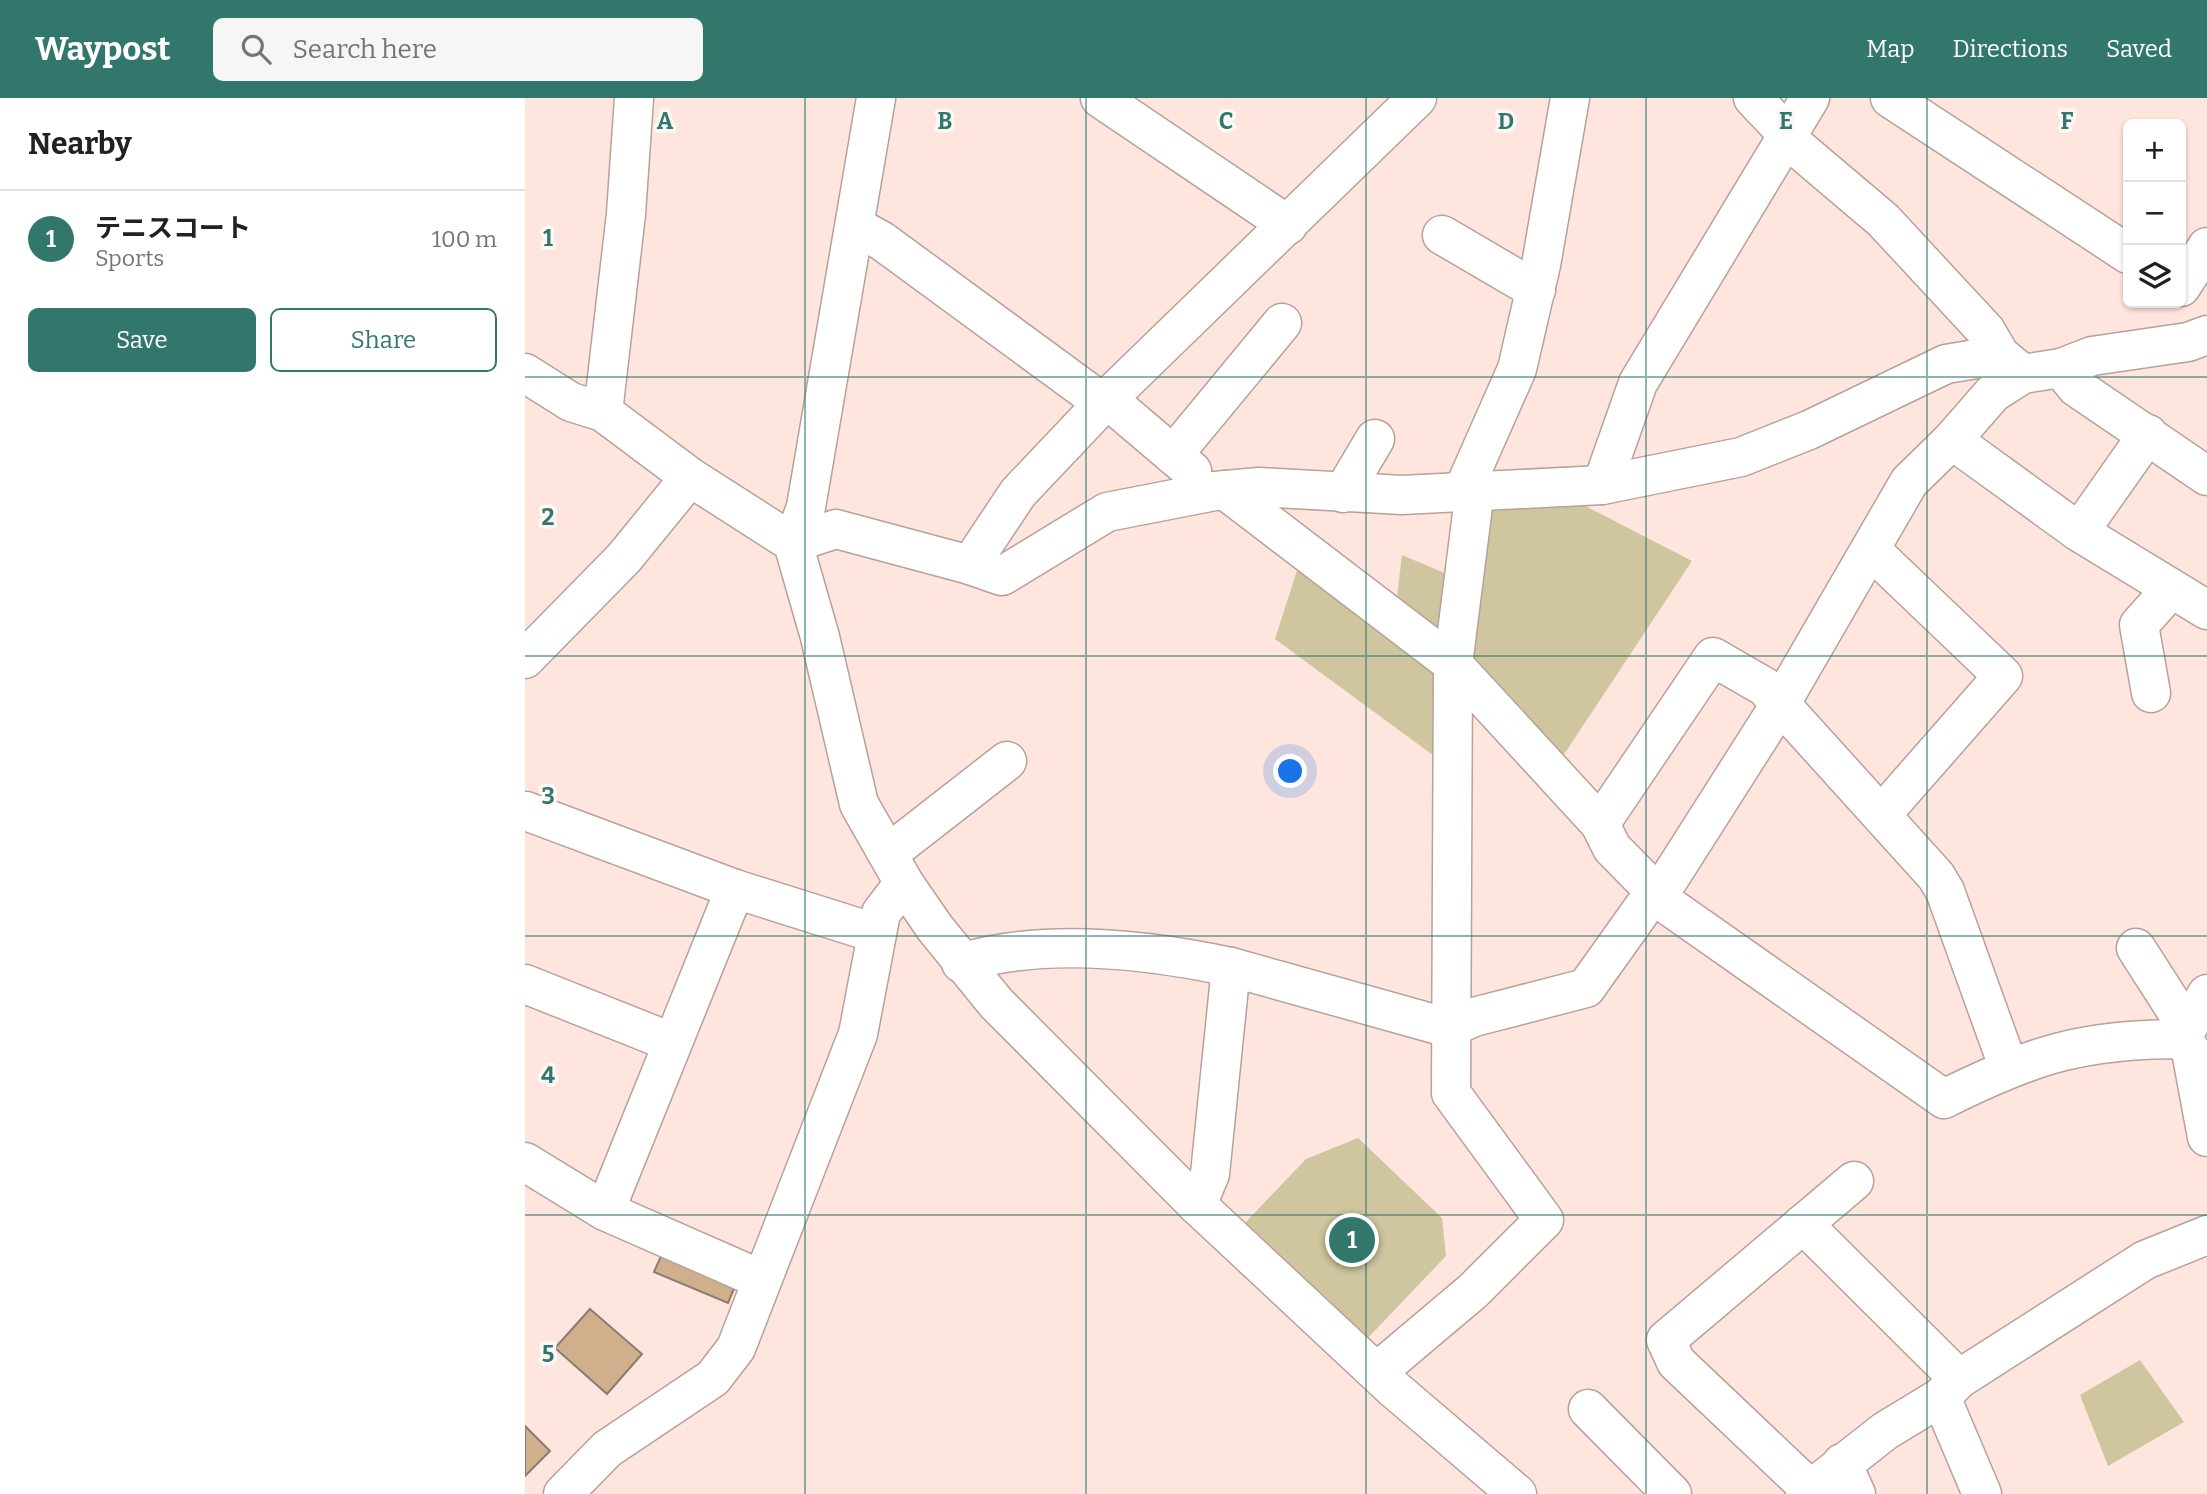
<!DOCTYPE html>
<html lang="en">
<head>
<meta charset="utf-8">
<style>
	body { margin:0; font-family:Bitter,"Noto Sans JP",serif; background:#f6f6f6; color:#202124 }
	.controls { position:absolute; right:21px; top:21px; display:grid; overflow:hidden; border-radius:10px; box-shadow:0 2px 5px #0004 }
	.controls button { width:63px; height:63px; display:grid; place-items:center; padding:0; border:0; border-bottom:2px solid #e0e0e0; background:#fff; color:#202124; font:35px sans-serif }
	.you { position:absolute; left:766px; top:674px; width:24px; height:24px; margin:-18px; border:5px solid #fff; border-radius:50%; background:#1a73e8; box-shadow:0 0 0 10px #1a73e833 }
	.badge { display:grid; place-items:center; width:46px; height:46px; border-radius:50%; background:#32776b; color:#fff; font-size:23px; font-weight:700 }
	.pin { position:absolute; translate:-50% -50%; border:4px solid #fff; box-shadow:0 2px 7px #0006 }
	.list { margin:0; padding:0; list-style:none }
	h2 { display:flex; justify-content:space-between; align-items:center; height:91px; margin:0; padding:0 28px; font-size:30px }
	h2 small { font-size:23px; font-weight:400; color:#757577 }
	.list li { display:grid; grid-template-columns:46px 1fr auto; gap:21px; align-items:center; box-sizing:border-box; height:98px; padding:0 28px; border-top:2px solid #e0e0e0 }
	.list b { display:block; font-size:26px; white-space:nowrap }
	.list p { margin:0; font-size:23px; white-space:nowrap; color:#757577 }
	.list em { font-size:23px; font-style:normal; color:#757577 }
	.actions { display:flex; gap:14px; padding:21px 28px }
	.actions a { flex:1; padding:16px 0; border:2px solid #32776b; border-radius:10px; text-align:center; font-size:24px; color:#32776b }
	.actions .main { background:#32776b; color:#fff }
	.icon { flex:none; width:38px; height:38px; fill:none; stroke:currentColor; stroke-width:2; stroke-linecap:round; stroke-linejoin:round }
	.map { position:relative; flex:none; width:1682px; height:1396px; overflow:hidden }
	header { display:flex; align-items:center; gap:42px; box-sizing:border-box; height:98px; padding:0 35px; background:#32776b; color:#fff }
	header strong { font-size:33px }
	nav { display:flex; gap:38px; margin-inline-start:auto; font-size:24px }
	.search { width:490px; height:63px; background:#f6f6f6; display:flex; align-items:center; gap:18px; box-sizing:border-box; padding:0 24px; border-radius:10px; color:#757577; font-size:26px }
	main { display:flex }
	aside { flex:1; background:#fff }
	.map>svg:first-child { display:block }
	.green { fill:#cfc59e }
	.building { fill:#cfaf8c; stroke:#8b7d6e; stroke-width:2 }
	.lines { fill:none; stroke-linecap:round; stroke-linejoin:round }
	.minor-casing { stroke:#b7a19a; stroke-width:41 }
	.minor { stroke:#fff; stroke-width:38 }
	.grid { fill:none; stroke:#32776b; stroke-width:2; stroke-opacity:0.55 }
	.grid-label { font-size:23px; text-anchor:middle; font-weight:bold; fill:#32776b; stroke:#fdf8f6; stroke-width:7; stroke-linejoin:round; paint-order:stroke }
</style>
</head>
<body>
<header>
<strong>Waypost</strong>
<div class="search"><svg class="icon" aria-label="search" viewBox="0 0 24 24"><circle cx="10" cy="10" r="6"/><path d="M15 15l6 6"/></svg>Search here</div>
<nav><a>Map</a><a>Directions</a><a>Saved</a></nav>
</header>
<main>
<aside>
<h2>Nearby<small></small></h2>
<ul class="list">
<li><span class="badge">1</span><div><b>テニスコート</b><p>Sports</p></div><em>100 m</em></li>
</ul>
<div class="actions"><a class="main">Save</a><a>Share</a></div>
</aside>
<div class="map">
<svg width="1682" height="1396" viewBox="0 0 1682 1396">
	<rect width="100%" height="100%" fill="#fee6de"/>
	<g class="green">
		<polygon points="1045,400 1167,463 1030,670 941,567 960,407"/>
		<polygon points="777,457 914,563 920,666 750,541"/>
		<polygon points="877,457 934,481 924,557 870,515"/>
		<polygon points="833,1040 917,1120 921,1158 840,1243 718,1127 781,1061"/>
		<polygon points="1615,1262 1659,1324 1583,1368 1555,1297"/>
	</g>
	<g class="building">
		<polygon points="146,1135 219,1167 203,1205 129,1174"/>
		<polygon points="65,1211 117,1256 82,1296 30,1250"/>
		<polygon points="0,1328 25,1353 0,1378"/>
	</g>
	<g class="lines">
		<g class="minor-casing">
			<g id="minor">
				<polyline points="351,0 281,409 268,445 295,539 334,706 379,785 410,830 471,905 672,1107 869,1291 992,1396"/>
				<polyline points="575,0 763,127"/>
				<polyline points="1228,0 1263,37"/>
				<polyline points="1365,0 1603,156"/>
				<polyline points="1261,40 1358,122 1461,233 1475,257 1493,272"/>
				<polyline points="330,128 357,143 578,305"/>
				<polyline points="917,137 1011,192"/>
				<polyline points="1656,189 1682,149"/>
				<polyline points="1536,270 1551,289 1682,378"/>
				<polyline points="0,275 46,304 78,314 165,379 268,445"/>
				<polyline points="582,301 667,373"/>
				<polyline points="78,314 101,116 109,0"/>
				<polyline points="1427,342 1554,434 1682,512"/>
				<polyline points="648,357 757,225"/>
				<polyline points="1077,387 1113,285 1285,0"/>
				<polyline points="700,392 928,566 1075,726"/>
				<polyline points="938,393 992,271 1016,167 1045,0"/>
				<polyline points="818,395 850,341"/>
				<polyline points="1554,434 1623,336"/>
				<polyline points="268,445 311,431 445,467 477,478 582,414 690,393 734,389 877,397 1077,387 1216,359 1284,332 1421,266 1475,257"/>
				<polyline points="1346,452 1478,578 1357,716"/>
				<polyline points="445,467 493,395 582,301 892,0"/>
				<polyline points="0,561 99,460 165,379"/>
				<polyline points="1626,595 1614,527 1646,491"/>
				<polyline points="1,713 210,791 350,835"/>
				<polyline points="364,755 482,663"/>
				<polyline points="1611,850 1661,928"/>
				<path d="M436 865C520 839 621 851 706 869"/>
				<polyline points="0,886 146,944"/>
				<polyline points="1656,941 1682,896"/>
				<path d="M1483 968 1420 793 1411 778 1240 589 1188 559 1075 726 1087 750 1144 808 1419 1001C1507 957 1557 941 1656 941L1666 953 1682 1039"/>
				<polyline points="0,1064 80,1113 235,1181"/>
				<polyline points="672,1107 685,1076 706,869 924,930 949,919 1061,890 1118,810 1144,781 1256,605 1384,384 1427,342 1468,295 1498,276 1536,270 1567,258 1663,244 1682,237"/>
				<polyline points="80,1113 210,791"/>
				<polyline points="1278,1126 1434,1281"/>
				<polyline points="852,1274 948,1193 1019,1122 926,995 928,566 950,392"/>
				<polyline points="1416,1299 1457,1396"/>
				<polyline points="1063,1311 1147,1396"/>
				<polyline points="1317,1365 1331,1396"/>
				<polyline points="1285,1391 1151,1264 1141,1242 1329,1083"/>
				<polyline points="38,1396 82,1351 188,1280 211,1250 333,936 356,815 379,785"/>
				<polyline points="1280,1396 1360,1333 1416,1299 1434,1281 1620,1162 1682,1137"/>
			</g>
		</g>
		<use href="#minor" class="minor"/>
	</g>
	<path class="grid" d="M280 0V1396M561 0V1396M841 0V1396M1121 0V1396M1402 0V1396M0 279H1682M0 558H1682M0 838H1682M0 1117H1682"/>
	<g class="grid-label">
		<text x="140" y="31">A</text>
		<text x="420" y="31">B</text>
		<text x="701" y="31">C</text>
		<text x="981" y="31">D</text>
		<text x="1261" y="31">E</text>
		<text x="1542" y="31">F</text>
		<text x="23" y="148">1</text>
		<text x="23" y="427">2</text>
		<text x="23" y="706">3</text>
		<text x="23" y="985">4</text>
		<text x="23" y="1264">5</text>
	</g>
</svg>
<div class="controls">
<button>+</button>
<button>−</button>
<button><svg class="icon" aria-label="layers" viewBox="0 0 24 24"><path d="M12 4l9 5-9 5-9-5zM3 14l9 5 9-5"/></svg></button>
</div>
<div class="you"></div>
<div class="pin badge" style="left:827px;top:1142px">1</div>
</div>
</main>
</body>
</html>
